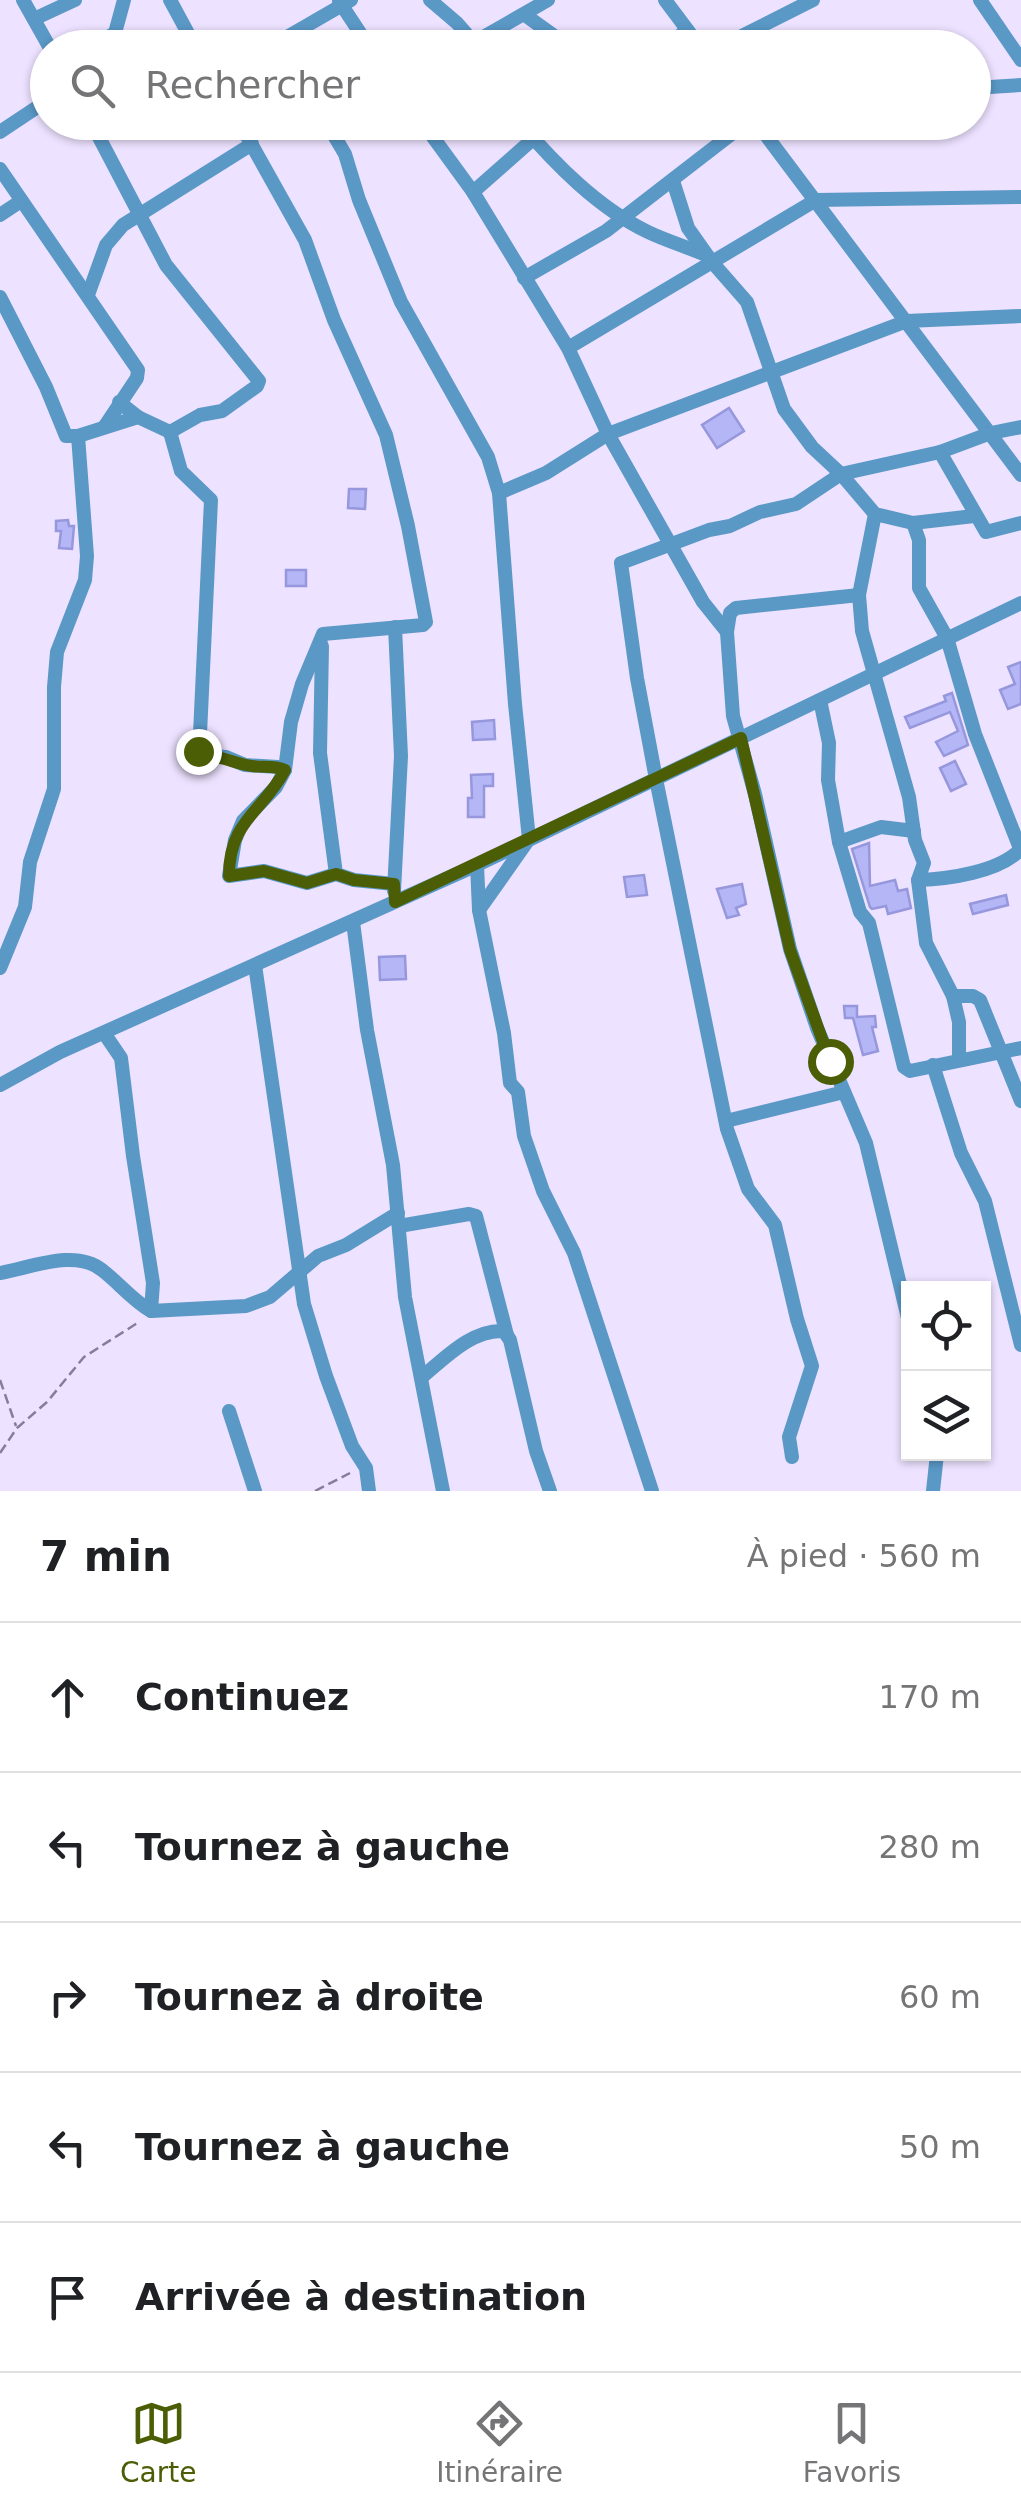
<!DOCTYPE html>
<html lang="fr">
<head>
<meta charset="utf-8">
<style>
	body { margin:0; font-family:"DejaVu Sans",sans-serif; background:#f2f2f2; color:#202124 }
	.controls { position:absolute; right:30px; bottom:30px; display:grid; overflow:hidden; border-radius:0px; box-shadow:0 2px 8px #0004 }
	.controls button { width:90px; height:90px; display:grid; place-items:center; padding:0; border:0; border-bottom:2px solid #e0e0e0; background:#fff; color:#202124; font:50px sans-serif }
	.stop { position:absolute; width:30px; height:30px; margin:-22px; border:8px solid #4b5e05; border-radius:50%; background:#fff }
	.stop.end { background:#4b5e05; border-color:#fff; box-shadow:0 2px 10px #0008 }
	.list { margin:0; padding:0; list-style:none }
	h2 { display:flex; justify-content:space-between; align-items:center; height:130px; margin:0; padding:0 40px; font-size:42px }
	h2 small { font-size:32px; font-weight:400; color:#757577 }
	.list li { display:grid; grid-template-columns:65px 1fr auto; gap:30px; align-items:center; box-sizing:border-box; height:150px; padding:0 40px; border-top:2px solid #e0e0e0 }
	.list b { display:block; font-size:38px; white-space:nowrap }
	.list em { font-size:32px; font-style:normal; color:#757577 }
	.icon { flex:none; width:55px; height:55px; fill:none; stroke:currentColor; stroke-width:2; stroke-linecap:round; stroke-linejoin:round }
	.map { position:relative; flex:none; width:1021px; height:1491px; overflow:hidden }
	.search { position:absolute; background:#fff; box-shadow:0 2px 8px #0004; left:30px; right:30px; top:30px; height:110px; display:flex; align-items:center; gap:25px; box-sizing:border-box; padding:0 35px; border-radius:55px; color:#757577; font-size:38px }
	.sheet { height:880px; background:#fff }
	nav { display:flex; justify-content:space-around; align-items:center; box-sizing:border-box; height:140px; border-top:2px solid #e0e0e0; background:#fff; font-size:28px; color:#757577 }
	nav a { display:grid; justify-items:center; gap:5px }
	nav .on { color:#4b5e05 }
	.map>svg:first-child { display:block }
	.building { fill:#b4b6f6; stroke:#9697dc; stroke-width:2.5 }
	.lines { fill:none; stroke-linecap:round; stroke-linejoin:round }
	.path { stroke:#887d98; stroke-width:2.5; stroke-dasharray:10 5; stroke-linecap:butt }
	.minor { stroke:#5a98c6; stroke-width:14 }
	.route { stroke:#4b5e05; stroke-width:12 }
</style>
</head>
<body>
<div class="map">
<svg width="1021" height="1491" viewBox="0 0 1021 1491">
	<rect width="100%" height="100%" fill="#ede2ff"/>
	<g class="building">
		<polygon points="729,408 744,431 717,448 702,425"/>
		<polygon points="349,489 366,489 365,509 348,508"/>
		<polygon points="68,520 69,526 74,526 72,549 59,548 61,531 56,531 56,521"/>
		<rect x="286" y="570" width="20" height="16"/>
		<polygon points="1021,662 1021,704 1008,709 1000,690 1015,684 1008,667"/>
		<polygon points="952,693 968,745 944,756 936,742 958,731 950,712 910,728 905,717 946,701 944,696"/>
		<polygon points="494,720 495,739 473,740 472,722"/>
		<polygon points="955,761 966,784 951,791 940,768"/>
		<polygon points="493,774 493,786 484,786 484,817 468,817 468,798 472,798 471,775"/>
		<polygon points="869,843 870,886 895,880 898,891 907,889 911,908 888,914 886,906 872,909 870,907 852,849"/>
		<polygon points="644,875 647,895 627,897 624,877"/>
		<polygon points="742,884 746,904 736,908 739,915 727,918 717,889"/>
		<polygon points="1006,895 1008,905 973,914 970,904"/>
		<polygon points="405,956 406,979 380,980 379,957"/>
		<polygon points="844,1006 857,1006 857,1017 875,1016 876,1027 872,1027 878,1051 863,1055 853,1018 845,1018"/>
	</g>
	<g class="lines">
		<g class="path">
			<polyline points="0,1380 16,1426"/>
			<polyline points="0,1453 17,1428 47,1402 84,1357 139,1322"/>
			<polyline points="315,1491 350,1473"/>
		</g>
		<g class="minor">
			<polyline points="23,0 50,48"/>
			<polyline points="170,0 196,48"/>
			<polyline points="430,0 457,23 478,47"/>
			<polyline points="665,0 701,48"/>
			<polyline points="980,0 1021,60"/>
			<polyline points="339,1 370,48"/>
			<polyline points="525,15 571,48"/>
			<polyline points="34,19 75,0"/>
			<polyline points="89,48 115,33 124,0"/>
			<polyline points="268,48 351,0"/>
			<polyline points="464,48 548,0"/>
			<polyline points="664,48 687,30"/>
			<polyline points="718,48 813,0"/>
			<polyline points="974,88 1021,85"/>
			<polyline points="91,122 166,265 259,381 257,386 222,411 200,415 170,432"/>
			<polyline points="239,122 305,240 334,320 386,435 408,526 426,622 423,625 323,634 302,684 291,722 285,770 276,787 243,821 235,840 229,876 264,871 307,883 336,874 354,880 394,884"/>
			<polyline points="326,122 345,154 359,200 401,302 488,457 499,493 515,704 529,839 479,910"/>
			<polyline points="422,122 473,192 568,348 608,434 703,602 727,632"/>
			<path d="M519 122C555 164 598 208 648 232 667 241 687 247 706 255"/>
			<polyline points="756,122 1021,475"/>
			<polyline points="0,132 48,100"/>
			<polyline points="0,169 138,370 137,378 105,426"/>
			<polyline points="673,181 688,228 712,262 747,302 784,409 812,447 841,474 875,514 913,523 974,516"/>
			<polyline points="473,192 533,139 557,122"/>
			<polyline points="0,215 21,201"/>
			<polyline points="524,278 606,231 747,122"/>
			<polyline points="88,295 106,245 123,225 252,144"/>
			<polyline points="0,297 46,387 66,436 78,436 138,417"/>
			<polyline points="568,348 816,200 1021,197"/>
			<polyline points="119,402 138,417 170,432"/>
			<polyline points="170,432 181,471 211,500 199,755 226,757 245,765 278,767 285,770"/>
			<polyline points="940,452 986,532 1021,523"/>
			<polyline points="499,493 546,473 608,434 907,321 1021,316"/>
			<polyline points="875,514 859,595 862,631 909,797 915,840 924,863 918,880 926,943 953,996 959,1022 959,1060"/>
			<polyline points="913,523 919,540 919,588 947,638 975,734 1021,851"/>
			<polyline points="859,595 736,608 730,613 727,632 733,716 755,794 790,949 817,1028 866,1143 908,1318"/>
			<polyline points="322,646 320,753 336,874"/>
			<polyline points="820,700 829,743 828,780 839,842 860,912 869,923 904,1067 910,1071 1021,1048"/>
			<polyline points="839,842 881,827 914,831"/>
			<polyline points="477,865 479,910 504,1033 510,1083 518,1092 524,1136 543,1191 574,1253 652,1491"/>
			<path d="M918 880C949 879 998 872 1020 850"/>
			<polyline points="394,891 401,756 395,627"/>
			<polyline points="353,922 367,1030 393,1165 405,1297 443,1491"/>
			<polyline points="255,965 304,1304 326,1376 352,1446 366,1468 369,1491"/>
			<polyline points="0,968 25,907 30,862 54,789 54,687 57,652 85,580 87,556 78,436"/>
			<polyline points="953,996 973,996 980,1000 1021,1101"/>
			<polyline points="104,1033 121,1058 133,1156 153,1283 151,1311"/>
			<polyline points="933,1065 961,1153 985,1201 1021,1345"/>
			<polyline points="0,1085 60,1052 477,865 1021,603"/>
			<polyline points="726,1121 844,1092"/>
			<polyline points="399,1226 469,1214 476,1216 507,1335"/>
			<path d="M0 1273C30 1268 75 1248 102 1270 119 1283 132 1300 151 1311L246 1306 270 1297 318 1256 346 1245 398 1213"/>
			<path d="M422 1377C445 1358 472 1329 504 1331L510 1340 536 1451 550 1491"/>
			<polyline points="229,1411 255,1491"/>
			<polyline points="792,1457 789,1437 812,1366 797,1319 775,1225 748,1189 727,1129 656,779 637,678 621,563 709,530 730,526 760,512 796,504 841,474 940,452 991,433 1021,427"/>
			<polyline points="933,1491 937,1454"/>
		</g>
	</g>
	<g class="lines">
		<path class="route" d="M198 751 203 756C222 755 234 764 252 766 264 768 274 765 285 770 263 812 229 820 229 876L264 871 307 883 336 874 354 880 394 884 395 902 741 738 790 950 830 1061"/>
	</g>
</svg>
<div class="controls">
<button><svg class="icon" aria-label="locate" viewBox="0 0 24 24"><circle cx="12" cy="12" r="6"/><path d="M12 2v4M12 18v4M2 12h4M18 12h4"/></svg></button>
<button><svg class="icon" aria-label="layers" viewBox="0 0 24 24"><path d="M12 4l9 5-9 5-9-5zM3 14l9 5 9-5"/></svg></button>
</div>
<div class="stop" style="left:830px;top:1061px"></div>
<div class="stop end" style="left:198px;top:751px"></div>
<div class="search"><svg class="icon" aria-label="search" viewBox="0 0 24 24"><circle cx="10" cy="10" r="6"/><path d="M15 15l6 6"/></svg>Rechercher</div>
</div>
<section class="sheet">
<h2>7 min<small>À pied · 560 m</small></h2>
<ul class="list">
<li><svg class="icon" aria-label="ahead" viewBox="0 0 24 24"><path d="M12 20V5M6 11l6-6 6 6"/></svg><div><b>Continuez</b></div><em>170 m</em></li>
<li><svg class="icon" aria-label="left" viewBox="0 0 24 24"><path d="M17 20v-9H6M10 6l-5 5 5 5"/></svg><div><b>Tournez à gauche</b></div><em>280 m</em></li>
<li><svg class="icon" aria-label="right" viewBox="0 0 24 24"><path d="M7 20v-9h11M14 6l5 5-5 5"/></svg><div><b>Tournez à droite</b></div><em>60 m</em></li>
<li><svg class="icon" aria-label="left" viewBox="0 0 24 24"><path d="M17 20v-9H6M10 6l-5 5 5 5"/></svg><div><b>Tournez à gauche</b></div><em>50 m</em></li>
<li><svg class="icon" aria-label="arrive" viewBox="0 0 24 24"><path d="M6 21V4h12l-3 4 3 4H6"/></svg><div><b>Arrivée à destination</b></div></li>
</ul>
</section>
<nav>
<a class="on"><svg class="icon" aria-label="map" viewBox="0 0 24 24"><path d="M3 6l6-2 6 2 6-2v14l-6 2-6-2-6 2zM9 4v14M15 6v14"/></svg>Carte</a>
<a><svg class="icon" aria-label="directions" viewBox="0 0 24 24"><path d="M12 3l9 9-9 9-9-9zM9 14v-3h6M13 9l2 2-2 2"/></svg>Itinéraire</a>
<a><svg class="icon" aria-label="saved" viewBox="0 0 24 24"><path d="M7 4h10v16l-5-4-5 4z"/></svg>Favoris</a>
</nav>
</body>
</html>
